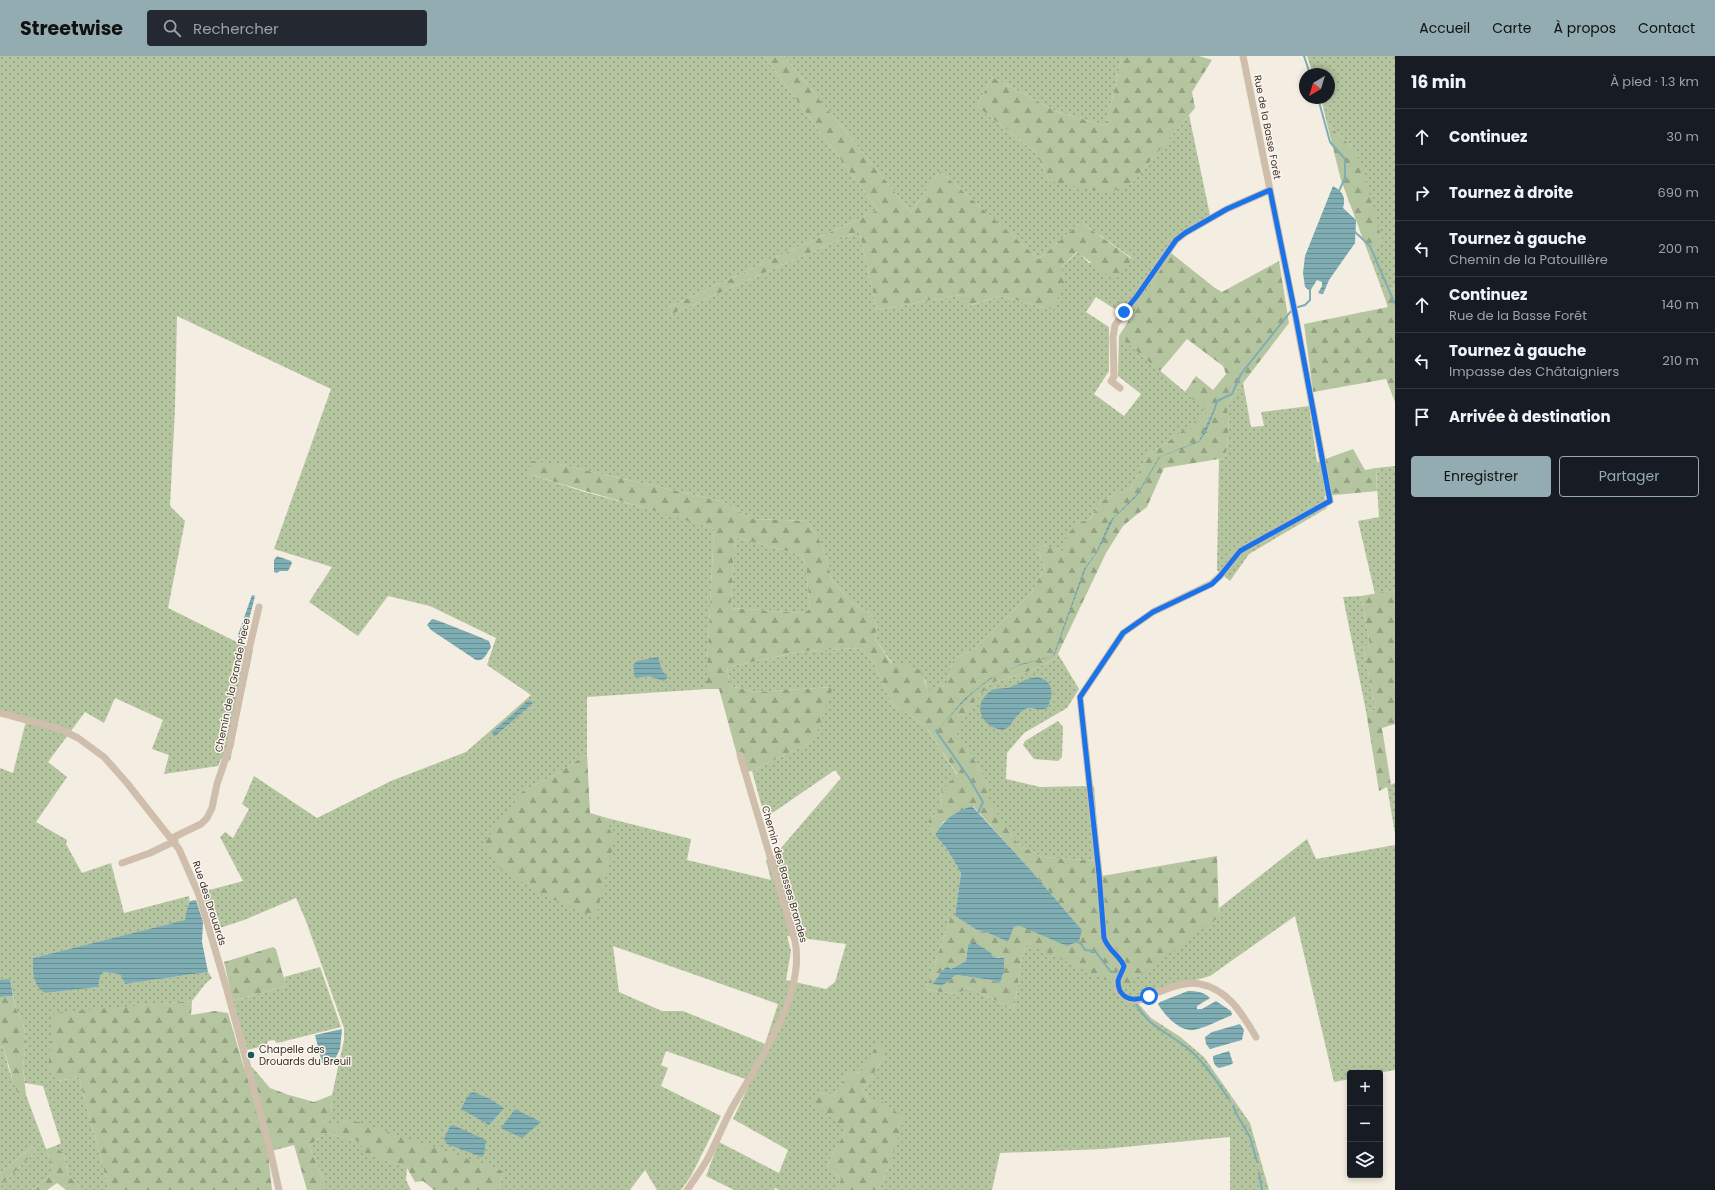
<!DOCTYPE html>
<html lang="fr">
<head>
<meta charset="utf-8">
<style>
	body { margin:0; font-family:Poppins,sans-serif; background:#242831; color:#f1f3f6 }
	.controls { position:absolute; right:12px; bottom:12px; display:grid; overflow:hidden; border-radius:4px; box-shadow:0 2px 6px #0003 }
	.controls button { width:36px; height:36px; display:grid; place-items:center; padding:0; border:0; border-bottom:1px solid #363941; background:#171b24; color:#f1f3f6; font:20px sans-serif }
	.compass { position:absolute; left:1299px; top:12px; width:36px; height:36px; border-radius:50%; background:#171b24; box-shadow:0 2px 6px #0003; rotate:218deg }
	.stop { position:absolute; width:12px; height:12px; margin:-9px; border:3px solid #1a73e8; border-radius:50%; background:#fff }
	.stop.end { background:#1a73e8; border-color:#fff; box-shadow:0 1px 4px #0008 }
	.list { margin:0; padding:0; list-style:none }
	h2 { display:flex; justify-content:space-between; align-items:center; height:52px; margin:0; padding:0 16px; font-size:17px }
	h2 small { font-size:13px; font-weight:400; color:#9ea1a6 }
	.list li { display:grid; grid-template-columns:26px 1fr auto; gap:12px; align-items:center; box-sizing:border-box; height:56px; padding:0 16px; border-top:1px solid #363941 }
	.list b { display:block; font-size:15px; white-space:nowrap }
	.list p { margin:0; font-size:13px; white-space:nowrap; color:#9ea1a6 }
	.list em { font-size:13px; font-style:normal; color:#9ea1a6 }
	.actions { display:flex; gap:8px; padding:12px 16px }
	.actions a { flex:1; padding:9px 0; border:1px solid #92acb2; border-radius:4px; text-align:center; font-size:14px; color:#92acb2 }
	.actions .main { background:#92acb2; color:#111 }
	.icon { flex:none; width:22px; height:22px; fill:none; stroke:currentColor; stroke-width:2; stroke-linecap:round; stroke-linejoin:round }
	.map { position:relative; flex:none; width:1395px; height:1134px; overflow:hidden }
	header { display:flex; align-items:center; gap:24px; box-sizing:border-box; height:56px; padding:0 20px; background:#92acb2; color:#111 }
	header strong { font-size:19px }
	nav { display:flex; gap:22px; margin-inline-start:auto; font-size:14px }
	.search { width:280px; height:36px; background:#242831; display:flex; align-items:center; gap:10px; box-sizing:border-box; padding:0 14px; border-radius:4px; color:#9ea1a6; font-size:15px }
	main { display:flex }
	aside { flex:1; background:#171b24 }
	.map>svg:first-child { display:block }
	.green { fill:url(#green-dots); fill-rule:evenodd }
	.forest { fill:url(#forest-firs); fill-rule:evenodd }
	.water { fill:url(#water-rules) }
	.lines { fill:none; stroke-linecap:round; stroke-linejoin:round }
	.stream { stroke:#7eadb3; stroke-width:2 }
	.minor { stroke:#cebeab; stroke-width:7 }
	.route { stroke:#1a73e8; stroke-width:5 }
	.poi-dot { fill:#1e565f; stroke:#fbf6ee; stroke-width:1.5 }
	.labels { text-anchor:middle; stroke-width:3; stroke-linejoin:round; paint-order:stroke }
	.street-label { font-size:10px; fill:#3b312b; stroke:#fbf6ee }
	.poi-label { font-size:10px; fill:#3b312b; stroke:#fbf6ee; text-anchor:start }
</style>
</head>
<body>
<header>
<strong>Streetwise</strong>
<div class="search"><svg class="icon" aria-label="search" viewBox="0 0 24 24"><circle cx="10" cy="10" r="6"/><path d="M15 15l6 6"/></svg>Rechercher</div>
<nav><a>Accueil</a><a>Carte</a><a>À propos</a><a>Contact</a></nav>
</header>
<main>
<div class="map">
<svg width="1395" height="1134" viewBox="0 0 1395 1134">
	<defs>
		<pattern id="green-dots" width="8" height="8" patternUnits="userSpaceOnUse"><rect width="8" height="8" fill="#b5c59f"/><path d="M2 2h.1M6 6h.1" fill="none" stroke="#94a182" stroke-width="1.8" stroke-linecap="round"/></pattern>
		<pattern id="forest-firs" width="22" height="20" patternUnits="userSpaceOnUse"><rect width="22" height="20" fill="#b5c59f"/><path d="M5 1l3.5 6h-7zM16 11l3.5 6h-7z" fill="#94a182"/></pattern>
		<pattern id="water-rules" width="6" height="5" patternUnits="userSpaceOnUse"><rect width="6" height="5" fill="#7eadb3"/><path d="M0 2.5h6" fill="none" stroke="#688d92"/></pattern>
	</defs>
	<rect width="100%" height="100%" fill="#f4ede1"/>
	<g class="green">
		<path d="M0 0H764L878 154 669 251 672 258 859 175 877 254 960 239 968 250 1000 240 1053 254 1061 211 1078 196 1089 207 1132 202 1081 166 1039 203 940 115 911 156 784 0H1122L1106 70 1055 55 992 21 977 50 1036 97 1049 125 1131 128 1189 59 1210 159 1174 183 1166 193 1171 197 1130 263 1096 241 1086 256 1109 271V315L1094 338 1124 360 1141 338 1118 320 1119 280 1209 356 1162 390 1148 398 1131 432 1101 445 1090 463 1078 467 1063 495 1055 494 1045 489 1038 496 1045 511 1032 536 974 593 953 604 947 629 937 630 928 636 925 624 905 607H892L875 583 877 568 870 557 852 547 833 526 822 489 808 465 752 463 721 445 558 408 529 418 585 436 679 461 714 473 707 611V633L587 641V698L557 718 523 735 606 768 607 762 691 783 687 804 771 824 766 804 775 799 841 722 835 714 765 762 752 715 809 687 833 631 756 636 730 630 727 611 805 595 861 592 873 606 893 648 925 669 957 719 942 735 941 753 928 765 935 779 947 793 961 817 955 860 950 863 926 934 956 938 969 932 1014 953 1022 900 1027 887 1044 894 1219 861V852L1307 783 1316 803 1395 789V1014L1378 1017H1350V1023L1334 1026 1295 860 1210 920 1140 939 1136 945 1151 962 1179 980 1204 1001 1225 1031 1250 1067 1269 1134H1230V1081L1103 1093 1000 1097 992 1134H878L890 1109 873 1048 862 1035 885 1000 861 1016 848 1017 834 1039 819 1037 846 1074 827 1109 841 1123 837 1134H779L775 1132 774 1134H734L706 1120 719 1086 779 1117 788 1094 733 1063 751 1025 666 995 661 1009 668 1012 661 1030 721 1060 691 1120 681 1134H657L645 1114 630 1134H499L503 1115 346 1065 320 1071 331 1057 332 1039 344 984V972L306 865 296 842 244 864 214 874 202 836 243 825 220 781 225 776 233 782 249 753 242 748 254 720 317 762 391 725 466 696 531 639 487 609 496 582 430 550 388 540 358 580 309 546 332 511 274 493 331 333 177 260 175 351 170 450 185 465 168 552 253 594 230 705 222 701 218 710 164 718 169 699 152 693 163 664 115 642 104 667 85 656 48 706 67 721 36 766 67 784 66 788 82 817 111 807 124 857 189 840C191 847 186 855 186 864L33 902 35 926 46 937 97 931 100 920 104 916 120 917 125 928 208 916 212 922 206 927 192 945 54 958 57 1025 79 1021 109 1134H78L79 1130 69 1120 63 1097 55 1090 61 1087 43 1030 25 1027 23 1012 26 984 23 967 16 953 10 924H0V712L13 717 27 661 0 654ZM787 880 846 888 835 926 826 933 786 924 791 895ZM613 890 778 948 765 988 683 955H662L619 936Z"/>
		<polygon points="1307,0 1395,0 1395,232 1382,234 1369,199 1382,184 1351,90 1327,68 1321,42 1329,42 1329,18 1313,18"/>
		<polygon points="1243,327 1251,371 1264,370 1261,356 1309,350 1317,406 1327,452 1249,498 1230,525 1217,514 1219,403 1225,402 1229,373 1227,348"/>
		<polygon points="1395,410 1395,534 1375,538 1358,465 1379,461 1376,412"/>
		<polygon points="735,481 801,499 806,510 810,553 803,557 731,552"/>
		<polygon points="1361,540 1370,589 1363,591 1376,654 1366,655 1343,541"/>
		<polygon points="1058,598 1079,633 1067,652 1024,677 1007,697 1006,723 1040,731 1094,730 1100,805 1042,801 1018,788 987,744 988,730 976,707 955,676 966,655 991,627 1033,614 1056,602"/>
		<polygon points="1058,665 1063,671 1062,701 1058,705 1034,703 1023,689 1025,685"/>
		<polygon points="1395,727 1395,778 1387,730"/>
		<polygon points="320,911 341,971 277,987 274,984 268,985 267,989 247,994 233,945 286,930 284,921"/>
		<polygon points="3,990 9,1014 19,1039 26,1039 55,1117 49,1120 32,1134 0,1134 0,1130 35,1096 33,1090 0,1117 0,992"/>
		<polygon points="325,1077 361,1086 364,1096 407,1112 406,1124 411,1134 323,1134 323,1122 309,1090"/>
	</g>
	<g class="forest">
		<polygon points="764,0 784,0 911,156 940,115 1039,203 1081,166 1132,203 1115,225 1077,196 1061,211 1065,223 1053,254 1000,240 967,250 960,239 877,254 859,175 672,258 669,251 878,154"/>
		<polygon points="1122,0 1199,0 1212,4 1192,36 1195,52 1131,128 1107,137 1049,125 1036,97 977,50 992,21 1055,55 1106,70"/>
		<polygon points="1327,68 1351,90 1361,108 1382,184 1369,199 1341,124"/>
		<path d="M1171 197 1215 232 1222 236 1279 205 1289 267 1227 348 1229 373 1225 402 1164 412 1147 451 1135 460 1123 470 1106 497 1056 602 1033 614 991 627 966 655 956 676 976 707 988 730V744L1018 788 1042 801 1100 805 1102 820 1217 800 1219 861 1124 931 1096 920 1027 887 1022 900 1014 953 969 932 956 938 926 934 950 863 955 860 977 874 988 877 1008 886 1014 871 1020 870 1040 877 1082 874 1028 811 973 750 943 766 935 779 928 765 941 753 942 735 957 718 925 669 893 648 873 606 861 592 805 595 727 611 730 630 756 636 833 631 817 676 809 687 752 715 742 717 719 633H707V611L714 473C653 453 591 438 529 418L531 405 558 408 721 445 752 463 808 465 822 489 833 526 852 547 870 557 877 568 875 583 891 607H905L921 615 928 635 937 630 947 629 953 604 974 593 1032 536 1045 511 1038 496 1039 489C1048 488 1055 494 1063 495L1067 479 1078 467 1090 463 1101 445 1131 432 1148 398 1162 390 1208 356 1185 336 1196 320 1213 334 1226 318 1223 310 1187 283 1160 315 1119 280ZM735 481 801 499 806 510 810 553 803 557 731 552ZM968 889 993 901H1000V927L991 924 956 919 942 930 934 928 942 915 947 910 951 913 966 905Z"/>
		<polygon points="1395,232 1395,346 1386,323 1313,336 1304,268 1388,251 1382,234"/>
		<polygon points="1353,393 1365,414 1376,412 1377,435 1324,440 1317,406"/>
		<polygon points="1395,534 1395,668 1382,672 1391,729 1379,735 1366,655 1376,654 1363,591 1370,589 1361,540"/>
		<polygon points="587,698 590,757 607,762 606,768 615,782 596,861 545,840 499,812 484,787 523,735 557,718"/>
		<polygon points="273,891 276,893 286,930 233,945 224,906"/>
		<polygon points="13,940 16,953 23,967 26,984 23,1012 26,1039 19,1039 15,1031 3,990 0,992 0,941"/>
		<polygon points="192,945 191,959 215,955 228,957 244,1012 252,1011 270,1032 289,1039 314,1046 332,1039 331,1057 321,1070 346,1065 359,1066 503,1115 499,1134 434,1134 423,1125 415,1126 407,1112 363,1096 361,1086 325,1077 309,1090 323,1122 323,1134 307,1134 294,1089 268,1096 272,1134 109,1134 79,1021 57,1025 48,1013 54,957"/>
		<polygon points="880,984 885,1000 862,1035 873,1048 880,1044 904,1062 890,1109 878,1134 837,1134 841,1123 827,1109 846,1074 812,1046 819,1037 834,1039 848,1017 861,1016"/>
		<polygon points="33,1090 35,1096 0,1130 0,1117"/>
		<polygon points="55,1090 63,1097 69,1120 79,1130 78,1134 66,1134 57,1127 47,1134 32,1134 49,1120 55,1117 46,1093"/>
	</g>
	<g class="water">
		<path d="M1333 130C1343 136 1346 141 1343 152L1356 164 1355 187 1329 224 1323 238 1318 237 1322 230V226L1317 224 1310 235 1305 231 1303 217 1305 200Z"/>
		<path d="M1214 353 1215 354 1206 376 1199 386 1160 401 1137 440 1114 462 1098 495 1086 512 1054 600C1032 606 1007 611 988 625 968 639 952 658 936 676L964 643 989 623 1021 608 1053 600 1084 513 1096 497 1110 465 1137 438 1159 401 1199 385Z"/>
		<polygon points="277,500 291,505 292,507 288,515 280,515 277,517 274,516 274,504"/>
		<polygon points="252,539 255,540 244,583 238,579"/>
		<path d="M432 563C436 563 482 582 489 585L491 591C487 597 484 606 476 604L431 574 427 569Z"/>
		<polygon points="658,601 662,615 668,621 664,625 649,620 635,622 633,609 637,605"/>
		<path d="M1037 621C1054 624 1054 639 1047 652 1037 656 1035 651 1028 652 1022 653 1011 666 1010 670 1007 671 1005 674 1002 674 984 671 972 653 987 638 994 630 1002 634 1011 631 1021 627 1024 623 1037 621Z"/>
		<polygon points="529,644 533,647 494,681 492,676"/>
		<path d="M972 750 1028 811 1082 874 1079 885 1067 890 1020 870 1014 871 1008 886 988 877 977 874 955 860 961 817 947 793 935 779C945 762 954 757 972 750Z"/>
		<path d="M196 844 203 866 202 886 208 916 125 928 120 918 104 916 100 920 98 931 46 937C32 931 33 915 33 902L185 864C186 857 187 852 190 845Z"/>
		<polygon points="974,886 991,897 993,901 1004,902 1004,914 1000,927 991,924 956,919 942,930 933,928 942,915 947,910 951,913 966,905 968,889"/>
		<polygon points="10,923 13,940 0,941 0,924"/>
		<path d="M1188 935C1196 935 1205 936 1210 942L1197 950V953H1202L1216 945 1231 955 1232 959C1220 964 1207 971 1194 974 1180 976 1164 959 1158 948L1160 946Z"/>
		<polygon points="1240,968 1244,974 1242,984 1210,993 1206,988 1205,981 1212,976"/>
		<polygon points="342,973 340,993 333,1007 322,1007 315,979"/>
		<path d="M1229 995 1233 1007 1230 1009 1219 1012C1214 1010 1213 1005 1213 1000Z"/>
		<polygon points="473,1036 488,1042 504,1052 489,1069 461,1053 469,1038"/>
		<polygon points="515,1053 541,1066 522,1082 501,1072"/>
		<polygon points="453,1069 486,1084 484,1098 482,1101 447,1088 444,1083 450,1070"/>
	</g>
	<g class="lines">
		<g class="stream">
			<polyline points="1304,0 1310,18"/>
			<polyline points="1318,42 1330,86 1345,103 1345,122 1339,135"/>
			<polyline points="1354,175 1370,190 1395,248"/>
			<polyline points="1298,251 1305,249 1310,244 1310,232"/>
			<polyline points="1214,355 1217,345 1232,338 1241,318 1291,255"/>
			<polyline points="937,674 936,675 969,722 983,746 978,757"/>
			<polyline points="1076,885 1081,888 1085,894 1095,895 1111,916 1119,916"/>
			<path d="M1136 948C1149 971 1167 976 1186 991 1204 1005 1217 1026 1229 1043"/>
			<polyline points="1233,1050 1237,1059 1250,1081 1257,1106"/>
			<polyline points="1259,1117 1262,1134"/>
		</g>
		<g class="minor">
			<path d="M1243 0 1296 263 1330 445 1240 495 1220 520 1211 528 1153 556 1123 577 1080 641 1099 818 1104 882C1109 894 1119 898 1124 910 1123 915 1120 919 1118 924 1115 936 1128 946 1139 944 1146 943 1152 938 1159 936 1170 931 1188 925 1200 928 1228 933 1243 959 1256 981"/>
			<polyline points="1120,332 1111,325 1114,321 1113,281 1115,269 1137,240 1176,184 1185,177 1227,153 1270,134"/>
			<polyline points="0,657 60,673 78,682 104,701 127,727 179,793 199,839 227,934 269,1089 279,1134"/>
			<polyline points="172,782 201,768 207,762 212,752 217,728 230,690 247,602 259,551"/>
			<polyline points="122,807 150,797 175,785"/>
			<path d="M687 1134C694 1124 701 1114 707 1104 716 1087 723 1069 732 1052 758 1006 806 939 795 885L740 699"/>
		</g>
	</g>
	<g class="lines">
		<path class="route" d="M1124 256 1137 240 1176 184 1185 177 1227 153 1270 134 1296 262 1330 445 1240 495 1220 520 1212 528 1153 556 1123 577 1080 641 1099 818 1104 882C1108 894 1119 899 1124 910 1123 915 1119 920 1118 925 1118 929 1118 931 1120 935 1127 946 1138 944 1149 940"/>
	</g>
	<circle class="poi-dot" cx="251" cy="999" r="4"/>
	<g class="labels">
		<g class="street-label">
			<text transform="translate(1268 71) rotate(79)" y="4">Rue de la Basse Forêt</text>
			<text transform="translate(232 629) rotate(-78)" y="4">Chemin de la Grande Piece</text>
			<text transform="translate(785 818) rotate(74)" y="4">Chemin des Basses Brandes</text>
			<text transform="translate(210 847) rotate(72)" y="4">Rue des Drouards</text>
		</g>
		<g class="poi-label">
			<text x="259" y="997">Chapelle des<tspan x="259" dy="12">Drouards du Breuil</tspan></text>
		</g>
	</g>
</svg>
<div class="controls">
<button>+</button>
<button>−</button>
<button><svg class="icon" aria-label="layers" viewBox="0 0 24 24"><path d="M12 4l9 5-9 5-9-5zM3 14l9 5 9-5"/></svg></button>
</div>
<svg class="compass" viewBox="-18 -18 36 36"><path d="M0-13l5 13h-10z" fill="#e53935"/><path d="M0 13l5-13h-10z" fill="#9ea1a6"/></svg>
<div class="stop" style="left:1149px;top:940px"></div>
<div class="stop end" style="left:1124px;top:256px"></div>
</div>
<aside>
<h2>16 min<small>À pied · 1.3 km</small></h2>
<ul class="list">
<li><svg class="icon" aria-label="ahead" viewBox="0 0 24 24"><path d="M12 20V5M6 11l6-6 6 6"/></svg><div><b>Continuez</b></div><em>30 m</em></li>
<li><svg class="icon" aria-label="right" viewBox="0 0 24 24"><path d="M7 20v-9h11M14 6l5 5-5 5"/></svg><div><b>Tournez à droite</b></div><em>690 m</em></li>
<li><svg class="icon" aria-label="left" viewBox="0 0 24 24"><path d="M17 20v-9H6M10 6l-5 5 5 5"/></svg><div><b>Tournez à gauche</b><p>Chemin de la Patouillère</p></div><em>200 m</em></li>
<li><svg class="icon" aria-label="ahead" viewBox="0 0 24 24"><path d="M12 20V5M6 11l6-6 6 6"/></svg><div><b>Continuez</b><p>Rue de la Basse Forêt</p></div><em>140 m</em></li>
<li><svg class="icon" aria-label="left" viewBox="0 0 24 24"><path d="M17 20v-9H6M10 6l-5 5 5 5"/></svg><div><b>Tournez à gauche</b><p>Impasse des Châtaigniers</p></div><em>210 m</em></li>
<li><svg class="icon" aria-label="arrive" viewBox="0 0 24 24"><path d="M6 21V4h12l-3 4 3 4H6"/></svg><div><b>Arrivée à destination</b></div></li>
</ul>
<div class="actions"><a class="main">Enregistrer</a><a>Partager</a></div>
</aside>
</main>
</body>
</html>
